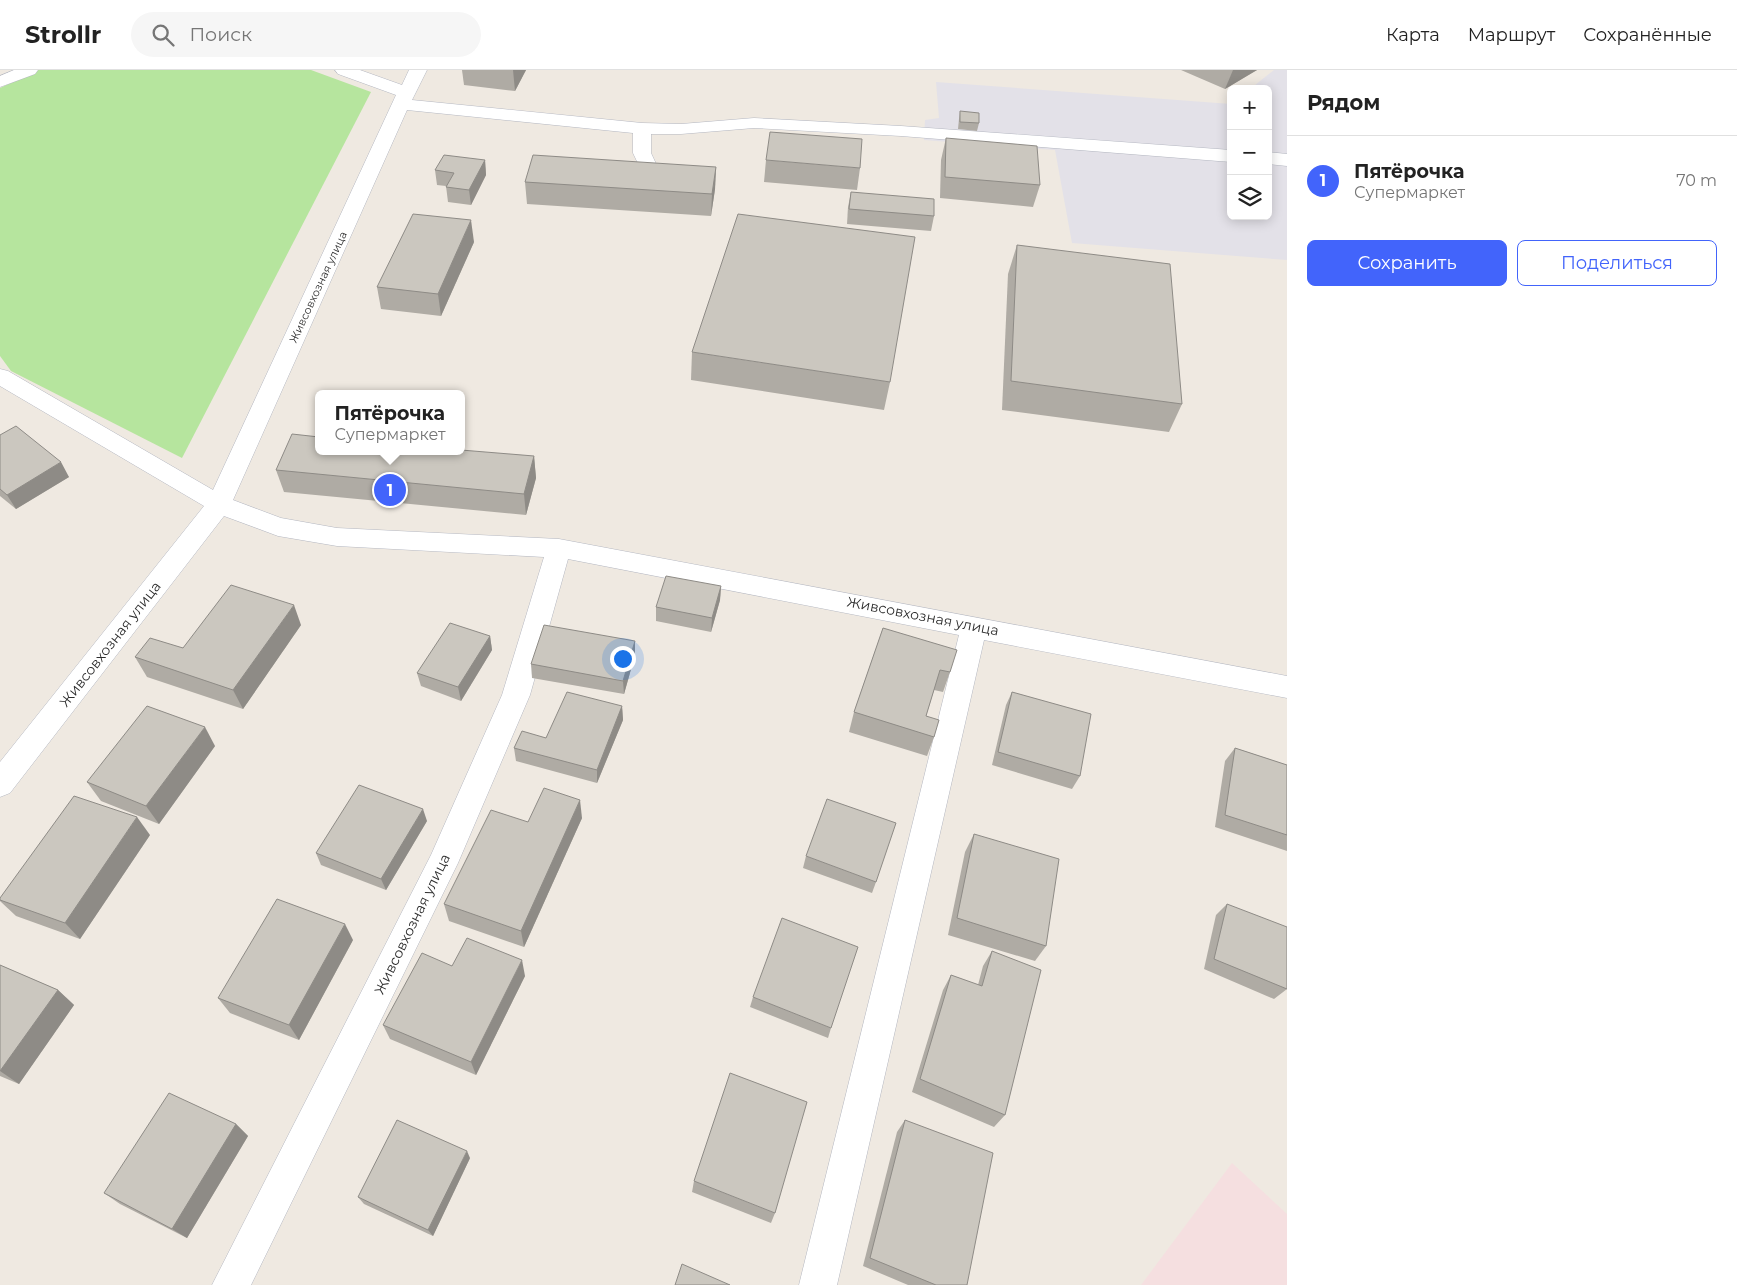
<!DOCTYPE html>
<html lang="ru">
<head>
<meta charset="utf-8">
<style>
	body { margin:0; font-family:Montserrat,sans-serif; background:#f6f6f6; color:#222 }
	.controls { position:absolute; right:15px; top:15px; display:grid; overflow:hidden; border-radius:8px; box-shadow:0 2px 12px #0003 }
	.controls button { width:45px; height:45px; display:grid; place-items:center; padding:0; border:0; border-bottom:1px solid #e0e0e0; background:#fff; color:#222; font:25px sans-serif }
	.you { position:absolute; left:622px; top:588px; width:18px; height:18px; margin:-12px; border:4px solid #fff; border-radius:50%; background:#1a73e8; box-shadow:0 0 0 8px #1a73e833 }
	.badge { display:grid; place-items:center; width:32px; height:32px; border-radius:50%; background:#4264fb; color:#fff; font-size:16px; font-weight:700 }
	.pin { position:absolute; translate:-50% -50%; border:2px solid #fff; box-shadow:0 1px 5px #0006 }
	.popup { position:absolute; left:315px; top:320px; width:150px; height:65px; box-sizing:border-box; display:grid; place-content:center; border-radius:8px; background:#fff; filter:drop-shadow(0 1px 4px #0005); font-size:16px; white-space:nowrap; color:#767676 }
	.popup b { font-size:19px; color:#222 }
	.popup::after { content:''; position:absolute; left:50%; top:100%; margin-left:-10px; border:10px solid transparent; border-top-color:#fff }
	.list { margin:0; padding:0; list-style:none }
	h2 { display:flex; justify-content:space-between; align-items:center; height:65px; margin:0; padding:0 20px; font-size:21px }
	h2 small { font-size:16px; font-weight:400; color:#767676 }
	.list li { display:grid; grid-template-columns:32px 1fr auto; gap:15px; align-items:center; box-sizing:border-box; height:90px; padding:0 20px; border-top:1px solid #e0e0e0 }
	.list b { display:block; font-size:19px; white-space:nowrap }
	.list p { margin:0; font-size:16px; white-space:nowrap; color:#767676 }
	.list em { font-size:16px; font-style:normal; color:#767676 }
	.actions { display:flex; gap:10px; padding:15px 20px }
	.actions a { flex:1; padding:11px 0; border:1px solid #4264fb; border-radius:8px; text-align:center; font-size:18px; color:#4264fb }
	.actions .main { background:#4264fb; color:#fff }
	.icon { flex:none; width:28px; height:28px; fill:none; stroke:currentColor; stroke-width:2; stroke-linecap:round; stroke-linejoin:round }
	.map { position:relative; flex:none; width:1287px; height:1215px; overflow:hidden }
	header { display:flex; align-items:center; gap:30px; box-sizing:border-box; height:70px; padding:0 25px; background:#fff; border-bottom:1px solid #e0e0e0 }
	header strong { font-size:24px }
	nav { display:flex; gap:28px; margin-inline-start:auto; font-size:18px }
	.search { width:350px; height:45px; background:#f6f6f6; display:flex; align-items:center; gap:12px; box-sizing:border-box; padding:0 18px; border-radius:28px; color:#767676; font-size:19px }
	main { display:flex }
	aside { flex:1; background:#fff }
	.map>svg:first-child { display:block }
	.industrial { fill:#e3e1e8 }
	.medical { fill:#f5dfe0 }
	.green { fill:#b6e59e }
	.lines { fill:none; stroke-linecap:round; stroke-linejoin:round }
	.minor-casing { stroke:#b4b7c1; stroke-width:1 }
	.minor { fill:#fff; fill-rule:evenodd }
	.wall { fill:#afaba4 }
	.shaded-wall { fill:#8e8b86 }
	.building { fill:#cbc7bf; stroke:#8e8b86 }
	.labels { text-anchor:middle; stroke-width:4.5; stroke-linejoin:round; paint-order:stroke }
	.far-street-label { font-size:11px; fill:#2e2e2e; stroke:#fff }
	.street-label { font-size:14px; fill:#2e2e2e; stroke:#fff }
</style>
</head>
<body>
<header>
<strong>Strollr</strong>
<div class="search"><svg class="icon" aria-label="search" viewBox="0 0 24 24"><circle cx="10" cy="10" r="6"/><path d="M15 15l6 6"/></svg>Поиск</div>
<nav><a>Карта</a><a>Маршрут</a><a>Сохранённые</a></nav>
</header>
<main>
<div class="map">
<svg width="1287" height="1215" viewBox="0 0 1287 1215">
	<rect width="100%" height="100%" fill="#efe9e1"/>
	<polygon class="industrial" points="1274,0 1287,0 1287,190 1072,173 1055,80 924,70 925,50 939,48 936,12 1231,34 1231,146 1268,146 1268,19 1250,19"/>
	<polygon class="medical" points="1232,1093 1287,1144 1287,1215 1141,1215"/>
	<polygon class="green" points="38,0 311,0 371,22 182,388 11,301 0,286 0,18"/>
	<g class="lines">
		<g class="minor-casing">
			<g id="minor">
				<polygon points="14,0 38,0 35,4 0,17 0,6"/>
				<polygon points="335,0 360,0 402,15 409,0 427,0 412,30 642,53 681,54 754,48 901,56 1231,80 1231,92 901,66 754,58 681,64 651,64 651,83 659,100 657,104 650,106 643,104 633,83 633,63 407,40 233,430 281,448 337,458 559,469 1287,606 1287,628 984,570 837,1215 799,1215 959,565 568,489 530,625 458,793 251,1215 212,1215 431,785 502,625 544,487 337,476 278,466 224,446 10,723 0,727 0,692 204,436 0,316 0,299 8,301 213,420 396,25 338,4"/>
				<polygon points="1268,82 1287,84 1287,96 1268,94"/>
			</g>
		</g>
		<use href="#minor" class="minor"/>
	</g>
	<g class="wall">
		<polygon points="462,0 526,0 515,21 464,15"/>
		<polygon points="1181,0 1257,0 1225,19"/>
		<polygon points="960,41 979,53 977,61 958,59 959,49"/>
		<polygon points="946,68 1040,115 1033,137 940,128 941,90"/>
		<polygon points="485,90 486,105 471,135 448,132 446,116 437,115 435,100"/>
		<polygon points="766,90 860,98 857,120 764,112"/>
		<polygon points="716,97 715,119 711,146 527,134 525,112"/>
		<polygon points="851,122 934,146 931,161 847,154 848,137"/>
		<polygon points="474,172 441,246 381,239 377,217"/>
		<polygon points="1017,175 1182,334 1169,362 1002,340 1008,204"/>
		<polygon points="692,282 890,312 884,340 691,310"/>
		<polygon points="0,365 69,407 16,439 0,426"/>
		<polygon points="534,386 536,408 526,445 284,422 276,400"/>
		<polygon points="721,516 720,530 711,562 656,551 656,537"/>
		<polygon points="301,555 243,639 147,607 135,587"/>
		<polygon points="883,558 950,602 943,622 934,620 926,646 934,667 927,686 849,662 854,642"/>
		<polygon points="490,566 492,580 461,631 421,616 417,603"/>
		<polygon points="635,571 635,585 624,624 532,608 531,594"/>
		<polygon points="1012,622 1080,706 1072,719 992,695 1006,635"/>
		<polygon points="622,636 623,650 597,713 516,691 514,678 546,668"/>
		<polygon points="215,676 159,754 101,731 87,712"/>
		<polygon points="1235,678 1287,695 1287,781 1215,757 1225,691"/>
		<polygon points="582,748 524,877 449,851 444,834 528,752"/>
		<polygon points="427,751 386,820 321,795 316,783"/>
		<polygon points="974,764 1046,876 1035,891 948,865 965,782"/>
		<polygon points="150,765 80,869 16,846 0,831 0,828"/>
		<polygon points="806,786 876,812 872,823 803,798"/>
		<polygon points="1227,834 1287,919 1274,929 1204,899 1216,845"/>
		<polygon points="353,870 299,970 230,943 218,928"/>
		<polygon points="992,881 1005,1045 994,1057 912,1022 943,920 951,905 978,915 983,896"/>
		<polygon points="0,895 58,920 74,935 19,1014 0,1006"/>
		<polygon points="452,896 525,906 476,1005 390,969 383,955"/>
		<polygon points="753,927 831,958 828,968 750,937"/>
		<polygon points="905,1050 967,1215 908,1215 863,1196 897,1062"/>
		<polygon points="236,1054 248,1066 187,1168 120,1134 104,1123"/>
		<polygon points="470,1088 433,1166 364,1134 358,1127"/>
		<polygon points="694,1111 775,1143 771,1153 692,1122"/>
	</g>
	<g class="shaded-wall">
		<polygon points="513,0 526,0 515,21"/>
		<polygon points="1233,0 1257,0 1225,19"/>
		<polygon points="485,90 486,105 471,135 469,120"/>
		<polygon points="716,97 715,119 711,146 712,124"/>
		<polygon points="471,150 474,172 441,246 438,224"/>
		<polygon points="534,386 536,408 526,445 524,424"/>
		<polygon points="61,392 69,407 16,439 7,425"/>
		<polygon points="721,516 720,530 711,562 712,548"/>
		<polygon points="294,535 301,555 243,639 233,620"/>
		<polygon points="490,566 492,580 461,631 458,617"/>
		<polygon points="635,571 635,585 624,624 623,611"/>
		<polygon points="622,636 623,650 597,713 597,700"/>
		<polygon points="205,657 215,676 159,754 146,736"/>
		<polygon points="580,730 582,748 524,877 521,861"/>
		<polygon points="423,739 427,751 386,820 381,809"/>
		<polygon points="137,747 150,765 80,869 65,853"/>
		<polygon points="345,854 353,870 299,970 289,955"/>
		<polygon points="522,890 525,906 476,1005 471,992"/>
		<polygon points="58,920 74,935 19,1014 0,1001"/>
		<polygon points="236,1054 248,1066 187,1168 172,1159"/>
		<polygon points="467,1081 470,1088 433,1166 428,1160"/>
	</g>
	<g class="building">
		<polygon points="960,41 979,43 979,53 960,52"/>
		<polygon points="770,62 862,69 860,98 766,90"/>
		<polygon points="946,68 1037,76 1040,115 945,107"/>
		<polygon points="444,85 485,90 469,120 446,117 454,103 435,100"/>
		<polygon points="533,85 716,97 712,124 525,112"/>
		<polygon points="851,122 934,129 934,146 849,139"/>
		<polygon points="413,144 471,150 438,224 377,217"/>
		<polygon points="738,144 915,167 890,312 692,282"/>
		<polygon points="1017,175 1170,194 1182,334 1011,311"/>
		<polygon points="16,356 61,392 7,425 0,419 0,365"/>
		<polygon points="292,364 319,367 319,381 461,381 461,380 534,386 524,424 276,400"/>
		<polygon points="666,506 721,516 712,548 656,537"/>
		<polygon points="231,515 294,535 233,620 135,587 150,568 183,578"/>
		<polygon points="450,553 490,566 458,617 417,603"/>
		<polygon points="544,555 635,571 623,611 531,594"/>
		<polygon points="883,558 957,580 950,602 940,600 926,646 939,650 934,667 854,642"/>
		<polygon points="567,622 622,636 597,700 514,678 522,661 546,668"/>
		<polygon points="1012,622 1091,644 1080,706 998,682"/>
		<polygon points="147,636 205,657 146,736 87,712"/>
		<polygon points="1235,678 1287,695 1287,765 1225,745"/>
		<polygon points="359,715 423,739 381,809 316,783"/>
		<polygon points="544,718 580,730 521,861 444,834 491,740 528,752"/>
		<polygon points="74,726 137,747 65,853 0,830 0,828"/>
		<polygon points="827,729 896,753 876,812 806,786"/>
		<polygon points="974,764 1059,789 1046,876 957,848"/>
		<polygon points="277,829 345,854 289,955 218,928"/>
		<polygon points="1227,834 1287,857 1287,919 1214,889"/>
		<polygon points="782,848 858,877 831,958 753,927"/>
		<polygon points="467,868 522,890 471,992 383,955 422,883 452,896"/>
		<polygon points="992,881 1041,900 1005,1045 920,1009 951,905 982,916"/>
		<polygon points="0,895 58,920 0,1001"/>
		<polygon points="730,1003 807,1032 775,1143 694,1111"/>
		<polygon points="169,1023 236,1054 172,1159 104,1123"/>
		<polygon points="397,1050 467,1081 428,1160 358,1127"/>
		<polygon points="905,1050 993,1083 967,1215 936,1215 870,1188"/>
		<polygon points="682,1194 730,1215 675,1215"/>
	</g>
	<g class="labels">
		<g class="far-street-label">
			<text transform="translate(318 217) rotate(-65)" y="4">Живсовхозная улица</text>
		</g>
		<g class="street-label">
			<text transform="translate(923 546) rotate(11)" y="5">Живсовхозная улица</text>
			<text transform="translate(110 574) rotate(-52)" y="5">Живсовхозная улица</text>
			<text transform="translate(412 854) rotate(-64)" y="5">Живсовхозная улица</text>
		</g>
	</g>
</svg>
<div class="controls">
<button>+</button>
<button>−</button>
<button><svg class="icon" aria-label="layers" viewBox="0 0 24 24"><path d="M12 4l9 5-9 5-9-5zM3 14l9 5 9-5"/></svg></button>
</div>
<div class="you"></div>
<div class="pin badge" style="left:390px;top:420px">1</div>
<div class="popup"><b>Пятёрочка</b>Супермаркет</div>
</div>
<aside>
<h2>Рядом<small></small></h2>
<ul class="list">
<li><span class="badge">1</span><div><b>Пятёрочка</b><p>Супермаркет</p></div><em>70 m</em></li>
</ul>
<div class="actions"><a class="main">Сохранить</a><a>Поделиться</a></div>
</aside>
</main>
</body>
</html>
